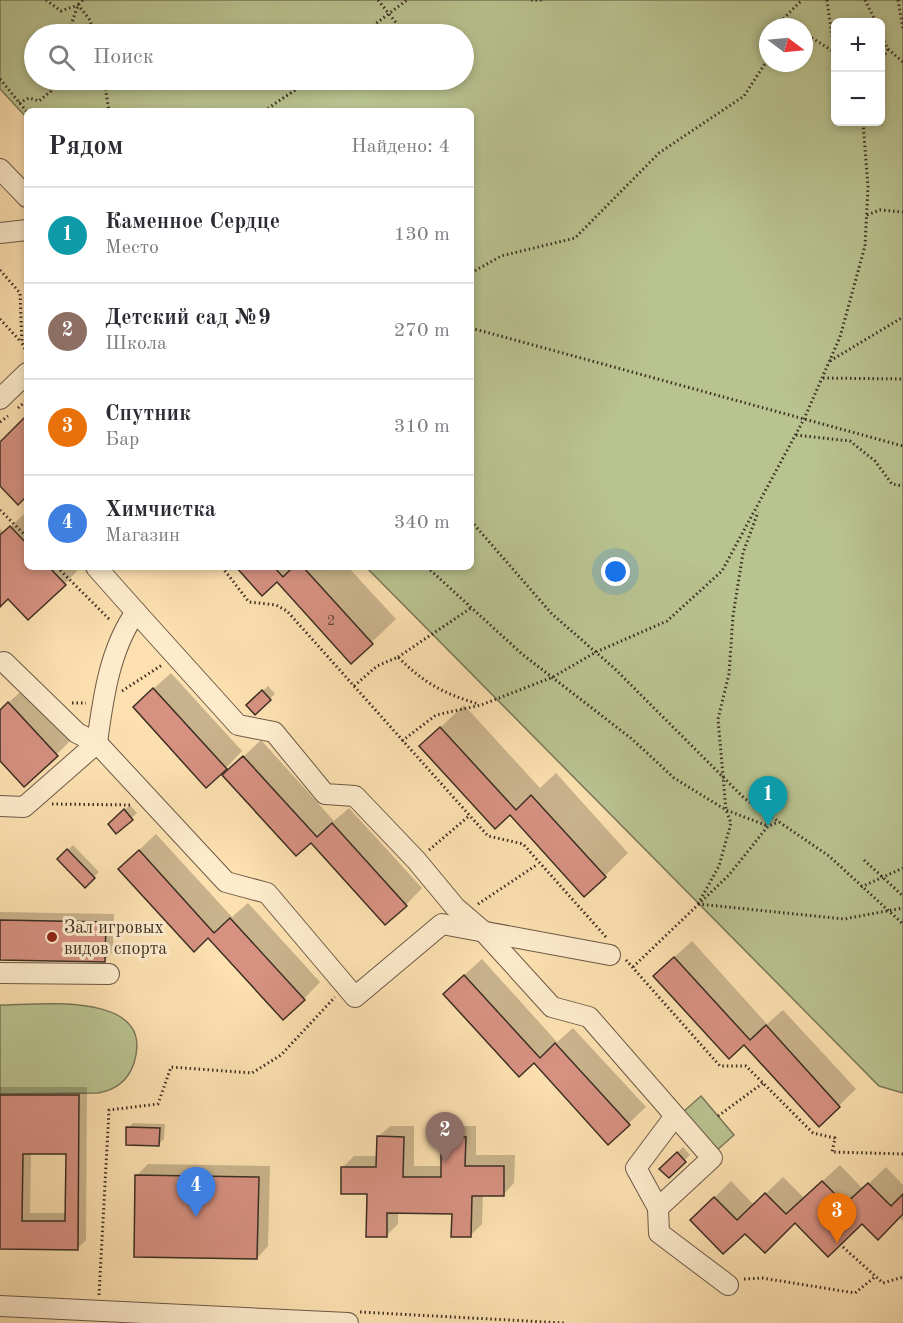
<!DOCTYPE html>
<html lang="ru">
<head>
<meta charset="utf-8">
<style>
	body { margin:0; font-family:"Old Standard TT",serif; background:#f7f7f7; color:#2b2b33 }
	.controls { position:absolute; right:18px; top:18px; display:grid; overflow:hidden; border-radius:9px; box-shadow:0 3px 9px #0003 }
	.controls button { width:54px; height:54px; display:grid; place-items:center; padding:0; border:0; border-bottom:2px solid #e1e1e2; background:#fff; color:#2b2b33; font:30px sans-serif }
	.compass { position:absolute; left:759px; top:18px; width:54px; height:54px; border-radius:50%; background:#fff; box-shadow:0 3px 9px #0003; rotate:106deg }
	.you { position:absolute; left:616px; top:572px; width:21px; height:21px; margin:-15px; border:4px solid #fff; border-radius:50%; background:#1a73e8; box-shadow:0 0 0 9px #1a73e833 }
	.badge { display:grid; place-items:center; width:39px; height:39px; border-radius:50%; background:#111827; color:#fff; font-size:20px; font-weight:700 }
	.pin { position:absolute; translate:-50% -50px; filter:drop-shadow(0 2px 3px #0008) }
	.pin::after { content:''; position:absolute; top:32px; width:21px; height:18px; background:inherit; clip-path:polygon(0 0,100% 0,50% 100%) }
	.list { margin:0; padding:0; list-style:none }
	h2 { display:flex; justify-content:space-between; align-items:center; height:78px; margin:0; padding:0 24px; font-size:26px }
	h2 small { font-size:20px; font-weight:400; color:#7c7c81 }
	.list li { display:grid; grid-template-columns:39px 1fr auto; gap:18px; align-items:center; box-sizing:border-box; height:96px; padding:0 24px; border-top:2px solid #e1e1e2 }
	.list b { display:block; font-size:22px; white-space:nowrap }
	.list p { margin:0; font-size:20px; white-space:nowrap; color:#7c7c81 }
	.list em { font-size:20px; font-style:normal; color:#7c7c81 }
	.icon { flex:none; width:33px; height:33px; fill:none; stroke:currentColor; stroke-width:2; stroke-linecap:round; stroke-linejoin:round }
	.map { position:relative; flex:none; width:903px; height:1323px; overflow:hidden }
	.search { position:absolute; background:#fff; box-shadow:0 3px 9px #0003; left:24px; top:24px; width:450px; height:66px; display:flex; align-items:center; gap:15px; box-sizing:border-box; padding:0 21px; border-radius:33px; color:#7c7c81; font-size:22px }
	.panel { position:absolute; background:#fff; box-shadow:0 3px 9px #0003; left:24px; top:108px; width:450px; height:462px; border-radius:9px }
	.map>svg:first-child { display:block }
	.green { fill:#b9c390; stroke:#7a785a; stroke-width:1.5; fill-rule:evenodd }
	.shadow { fill:#0003; fill-rule:evenodd }
	.building { fill:#d69181; stroke:#3c2e23; stroke-width:1.5; fill-rule:evenodd }
	.lines { fill:none; stroke-linecap:round; stroke-linejoin:round }
	.minor-casing { stroke:#6c5a46; stroke-width:22 }
	.path { stroke:#3c2e23; stroke-width:3; stroke-dasharray:1.5 3; stroke-linecap:butt }
	.minor { stroke:#fdebcc; stroke-width:20 }
	.poi-dot { fill:#8f2418; stroke:#fdebcc; stroke-width:2 }
	.labels { text-anchor:middle; stroke-width:6; stroke-linejoin:round; paint-order:stroke }
	.number-label { font-size:15px; fill:#62473a }
	.poi-label { font-size:18px; fill:#3c2e23; stroke:#fdebcc; text-anchor:start }
</style>
</head>
<body>
<div class="map">
<svg width="903" height="1323" viewBox="0 0 903 1323">
	<rect width="100%" height="100%" fill="#fce0b0"/>
	<filter id="stains"><feTurbulence type="fractalNoise" baseFrequency=".00333" numOctaves="4"/><feColorMatrix values="0 0 0 0 .2 0 0 0 0 .09 0 0 0 0 .02 0 0 0 .5 -.17"/></filter>
	<radialGradient id="worn" r=".72"><stop offset=".6" stop-color="#630" stop-opacity="0"/><stop offset="1" stop-color="#630" stop-opacity=".3"/></radialGradient>
	<g class="green">
		<path d="M0 0H903V1093L879 1086 366 567H471V111H27V118L0 89ZM836 22H880V122H836ZM768 27H804V63H768ZM464 34V80H34V34Z"/>
		<path d="M0 1005C39 1005 157 990 134 1063 128 1081 116 1090 98 1093L0 1094Z"/>
		<polygon points="701,1096 734,1135 716,1151 683,1112"/>
	</g>
	<g class="shadow">
		<polygon points="24,514 27,517 27,567 74,567 77,571 65,584 8,597 0,605 0,529 4,533"/>
		<polygon points="238,567 348,567 396,619 351,662 277,580"/>
		<polygon points="171,673 242,751 226,768 152,690"/>
		<polygon points="268,686 275,694 255,713 248,705"/>
		<polygon points="26,687 73,738 57,754 0,759 0,710"/>
		<polygon points="464,705 540,788 556,773 628,853 605,876 510,813 421,746"/>
		<polygon points="261,740 334,821 349,808 422,888 406,905 311,841 224,775"/>
		<polygon points="130,805 137,813 117,832 115,819"/>
		<polygon points="156,834 232,917 248,903 320,982 304,999 209,936 137,852"/>
		<polygon points="73,845 99,872 85,886 59,859"/>
		<polygon points="0,912 114,914 113,952 105,960 0,958"/>
		<polygon points="692,941 767,1024 783,1010 856,1089 819,1125 672,959"/>
		<polygon points="482,959 557,1042 573,1028 646,1107 608,1143 462,977"/>
		<path d="M0 1087H87L86 1240 78 1248H0ZM31 1153H67V1213H30Z"/>
		<polygon points="133,1123 165,1124 164,1139 158,1145 128,1128"/>
		<polygon points="390,1126 414,1126 414,1166 442,1166 443,1137 454,1126 476,1126 476,1155 515,1155 514,1183 503,1195 483,1194 482,1224 471,1235 453,1212 398,1212 398,1224 386,1236 368,1193 342,1168 354,1156 378,1156 378,1137"/>
		<polygon points="683,1147 690,1155 669,1176 662,1169"/>
		<polygon points="148,1164 270,1166 268,1246 257,1258 137,1175"/>
		<polygon points="840,1165 863,1189 886,1167 903,1185 903,1221 899,1217 862,1222 795,1221 746,1231 692,1220 731,1181 754,1205 783,1177 804,1198"/>
	</g>
	<g class="building">
		<polygon points="27,415 27,496 18,505 0,486 0,442"/>
		<polygon points="10,526 27,544 27,567 49,567 66,585 28,620 8,599 0,607 0,535"/>
		<polygon points="236,567 274,567 283,577 293,567 303,567 373,644 351,664 277,582 262,596"/>
		<polygon points="153,688 227,769 206,788 133,707"/>
		<polygon points="262,690 271,700 255,715 246,705"/>
		<polygon points="8,702 58,756 24,787 0,761 0,710"/>
		<polygon points="440,727 516,810 531,795 606,877 584,897 510,815 495,829 419,746"/>
		<polygon points="243,756 317,837 332,823 407,906 385,925 311,843 296,856 222,775"/>
		<polygon points="124,809 133,820 116,834 108,824"/>
		<polygon points="67,849 95,878 85,888 57,859"/>
		<polygon points="139,850 214,933 230,918 305,1000 283,1020 208,938 194,952 118,869"/>
		<polygon points="0,920 106,922 105,962 0,960"/>
		<polygon points="674,957 750,1040 766,1025 840,1107 819,1127 744,1045 729,1059 653,976"/>
		<polygon points="464,975 540,1058 555,1043 630,1125 608,1145 534,1063 519,1077 443,994"/>
		<path d="M0 1095H79L78 1250 0 1249ZM23 1154H66L65 1221H22Z"/>
		<polygon points="126,1127 160,1128 159,1146 126,1145"/>
		<polygon points="377,1136 404,1137 403,1177 441,1177 441,1136 466,1137 465,1166 504,1166 504,1196 472,1196 471,1237 451,1237 452,1214 387,1213 387,1237 366,1237 367,1194 341,1194 341,1167 376,1167"/>
		<polygon points="677,1152 686,1162 669,1178 659,1169"/>
		<polygon points="135,1175 259,1177 257,1259 134,1257"/>
		<polygon points="822,1181 845,1204 868,1183 891,1206 903,1194 903,1214 878,1240 862,1224 828,1257 795,1223 765,1253 745,1234 723,1254 690,1220 714,1197 737,1220 765,1193 786,1214"/>
	</g>
	<g class="lines">
		<g class="minor-casing">
			<g id="minor">
				<polyline points="0,169 27,197"/>
				<polyline points="0,233 27,230"/>
				<polyline points="0,399 27,373"/>
				<polyline points="96,567 136,612"/>
				<path d="M4 662 77 733 97 743C103 698 110 648 136 612L238 725 274 732 325 794 355 796 416 860 455 907 483 931 552 1007 589 1017 712 1158 658 1208 659 1233 728 1285"/>
				<polyline points="0,806 24,807 97,743 226,882 267,893 355,997 442,924 610,955"/>
				<polyline points="0,973 109,974"/>
				<polyline points="658,1208 636,1168 675,1116"/>
				<polyline points="0,1306 348,1323"/>
			</g>
		</g>
		<g class="path">
			<polyline points="46,0 61,11 78,5 90,20 94,34"/>
			<polyline points="378,0 405,34"/>
			<polyline points="531,0 542,0"/>
			<polyline points="827,0 834,51"/>
			<polyline points="865,0 876,22"/>
			<polyline points="898,0 903,29"/>
			<polyline points="783,20 794,27"/>
			<polyline points="780,27 782,20 802,0"/>
			<polyline points="804,33 836,53"/>
			<polyline points="880,33 888,49 880,64"/>
			<polyline points="68,34 78,5 83,0"/>
			<polyline points="362,34 407,0"/>
			<polyline points="888,49 903,62"/>
			<polyline points="0,79 27,112"/>
			<polyline points="104,80 109,111"/>
			<polyline points="19,103 29,98 39,101 51,91 55,80"/>
			<polyline points="264,111 310,80"/>
			<polyline points="867,215 880,210 903,212"/>
			<polyline points="0,270 20,293 22,343 27,353"/>
			<polyline points="471,273 501,256 575,238 659,153 744,96 768,59"/>
			<polyline points="0,319 21,342"/>
			<polyline points="471,328 903,446"/>
			<polyline points="830,361 903,317"/>
			<polyline points="823,378 903,379"/>
			<polyline points="18,408 27,400"/>
			<polyline points="0,422 8,416"/>
			<polyline points="796,435 850,441 875,461 892,484 903,486"/>
			<polyline points="0,510 27,537"/>
			<polyline points="471,521 552,614 614,668 744,798 829,856 903,924"/>
			<polyline points="57,567 111,621"/>
			<polyline points="222,567 249,602 276,605 287,611 488,836 523,844 606,937"/>
			<polyline points="427,567 522,654 632,739 674,778 726,810 768,826"/>
			<polyline points="398,657 471,608"/>
			<path d="M354 686 377 666 398 657C425 684 443 693 478 704"/>
			<polyline points="122,691 162,665"/>
			<polyline points="72,703 86,703"/>
			<polyline points="402,741 436,715 481,705 553,677 596,652 667,621 722,571 804,419 840,337 865,246 868,187 863,122"/>
			<polyline points="52,804 133,805"/>
			<polyline points="429,850 469,816"/>
			<polyline points="864,860 903,896"/>
			<polyline points="861,887 903,868"/>
			<polyline points="478,904 538,864"/>
			<polyline points="698,904 719,866 731,823 726,810 718,719 729,674 733,616 743,553 758,512"/>
			<polyline points="698,904 844,919 903,908"/>
			<polyline points="626,960 720,1066 746,1066 813,1133 835,1138 832,1152 903,1154"/>
			<polyline points="633,967 729,875 768,826 779,822"/>
			<polyline points="718,1116 763,1083"/>
			<polyline points="843,1247 883,1283 903,1277"/>
			<polyline points="744,1279 762,1278 855,1293 876,1276"/>
			<polyline points="99,1295 109,1110 158,1104 171,1067 252,1073 281,1055 335,997"/>
			<polyline points="360,1312 564,1323"/>
		</g>
		<use href="#minor" class="minor"/>
	</g>
	<circle class="poi-dot" cx="52" cy="937" r="6"/>
	<g class="labels">
		<g class="number-label">
			<text x="331" y="625">2</text>
		</g>
		<g class="poi-label">
			<text x="64" y="933">Зал игровых<tspan x="64" dy="21">видов спорта</tspan></text>
		</g>
	</g>
	<rect width="100%" height="100%" filter="url(#stains)"/>
	<rect width="100%" height="100%" fill="url(#worn)"/>
</svg>
<div class="controls">
<button>+</button>
<button>−</button>
</div>
<svg class="compass" viewBox="-18 -18 36 36"><path d="M0-13l5 13h-10z" fill="#e53935"/><path d="M0 13l5-13h-10z" fill="#7c7c81"/></svg>
<div class="you"></div>
<div class="pin badge" style="left:768px;top:826px;background:#0f9aa8">1</div>
<div class="pin badge" style="left:445px;top:1162px;background:#8d6e63">2</div>
<div class="pin badge" style="left:837px;top:1243px;background:#e8710a">3</div>
<div class="pin badge" style="left:196px;top:1217px;background:#3f7fe0">4</div>
<div class="search"><svg class="icon" aria-label="search" viewBox="0 0 24 24"><circle cx="10" cy="10" r="6"/><path d="M15 15l6 6"/></svg>Поиск</div>
<section class="panel">
<h2>Рядом<small>Найдено: 4</small></h2>
<ul class="list">
<li><span class="badge" style="background:#0f9aa8">1</span><div><b>Каменное Сердце</b><p>Место</p></div><em>130 m</em></li>
<li><span class="badge" style="background:#8d6e63">2</span><div><b>Детский сад №9</b><p>Школа</p></div><em>270 m</em></li>
<li><span class="badge" style="background:#e8710a">3</span><div><b>Спутник</b><p>Бар</p></div><em>310 m</em></li>
<li><span class="badge" style="background:#3f7fe0">4</span><div><b>Химчистка</b><p>Магазин</p></div><em>340 m</em></li>
</ul>
</section>
</div>
</body>
</html>
